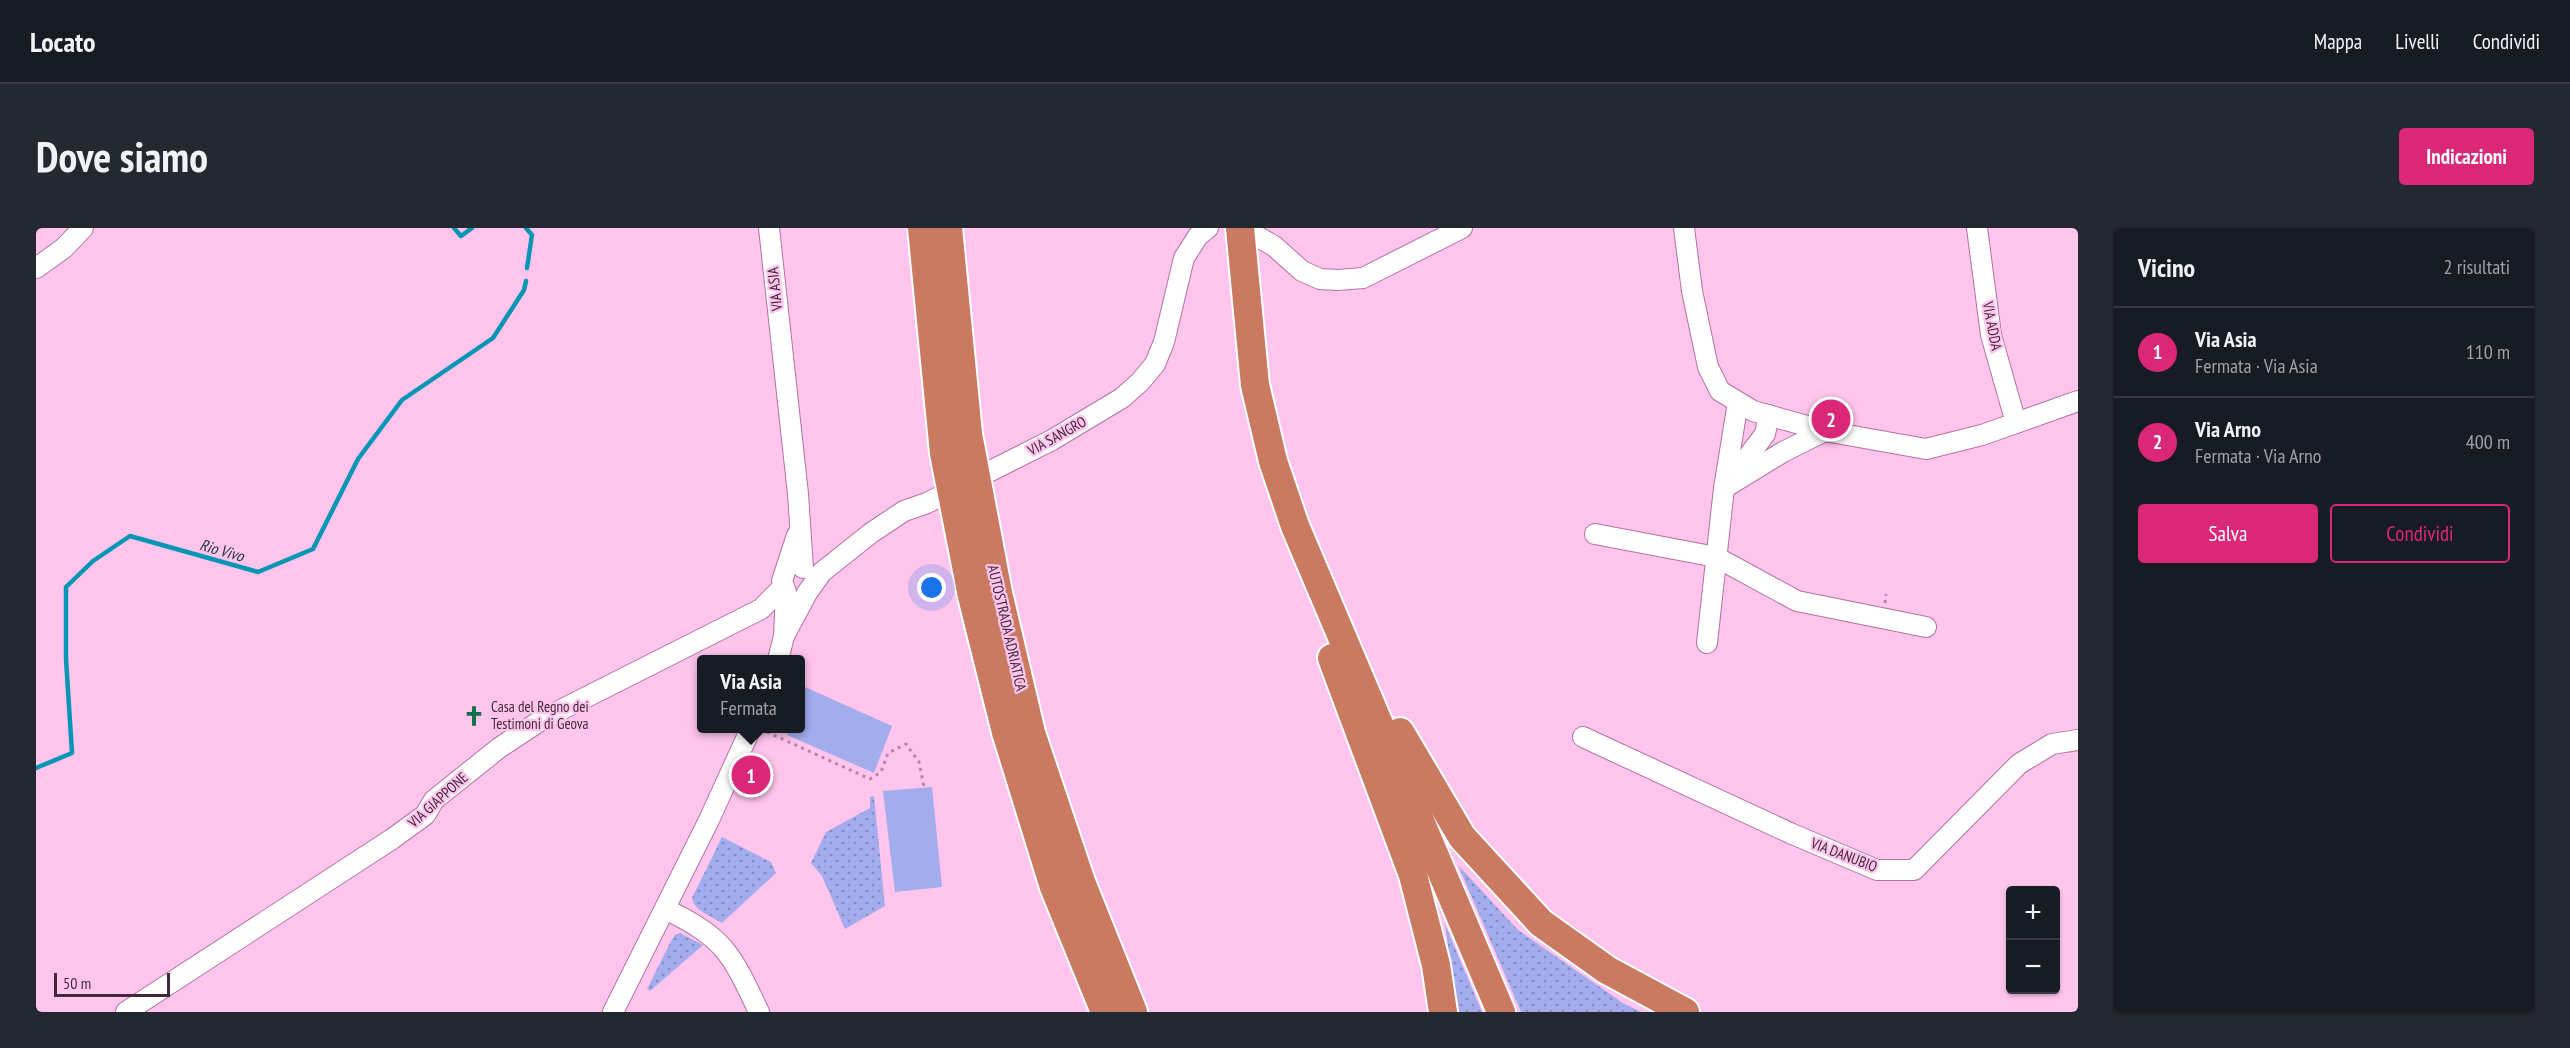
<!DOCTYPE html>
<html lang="it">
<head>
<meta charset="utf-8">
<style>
	body { margin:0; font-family:"PT Sans Narrow",sans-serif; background:#242831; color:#f1f3f6 }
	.controls { position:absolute; right:18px; bottom:18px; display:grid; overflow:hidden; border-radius:6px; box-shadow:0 2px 4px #0004 }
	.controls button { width:54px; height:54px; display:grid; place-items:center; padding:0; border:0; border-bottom:2px solid #363941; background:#171b24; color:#f1f3f6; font:30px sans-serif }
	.scale { position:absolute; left:18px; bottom:15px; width:116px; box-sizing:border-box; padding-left:6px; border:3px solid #43273b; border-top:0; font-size:16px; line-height:21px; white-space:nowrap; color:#43273b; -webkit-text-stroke:4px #ffc5ed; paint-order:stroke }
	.you { position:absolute; left:896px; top:360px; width:21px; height:21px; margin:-15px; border:4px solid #fff; border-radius:50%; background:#1a73e8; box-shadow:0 0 0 9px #1a73e833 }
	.badge { display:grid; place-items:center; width:39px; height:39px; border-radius:50%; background:#db2777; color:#fff; font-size:20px; font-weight:700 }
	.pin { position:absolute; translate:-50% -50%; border:3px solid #fff; box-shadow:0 2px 6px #0006 }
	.popup { position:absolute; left:661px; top:427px; width:108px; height:78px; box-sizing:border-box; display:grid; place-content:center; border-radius:6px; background:#171b24; filter:drop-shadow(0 2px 4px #0005); font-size:20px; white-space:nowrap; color:#9ea1a6 }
	.popup b { font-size:22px; color:#f1f3f6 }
	.popup::after { content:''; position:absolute; left:50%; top:100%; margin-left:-12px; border:12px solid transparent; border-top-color:#171b24 }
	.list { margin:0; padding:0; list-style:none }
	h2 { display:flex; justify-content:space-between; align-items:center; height:78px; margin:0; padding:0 24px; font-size:26px }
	h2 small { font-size:20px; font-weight:400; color:#9ea1a6 }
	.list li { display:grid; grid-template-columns:39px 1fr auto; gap:18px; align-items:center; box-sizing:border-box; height:90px; padding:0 24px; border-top:2px solid #363941 }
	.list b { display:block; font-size:22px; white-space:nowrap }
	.list p { margin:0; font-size:20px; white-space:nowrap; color:#9ea1a6 }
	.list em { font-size:20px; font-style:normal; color:#9ea1a6 }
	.actions { display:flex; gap:12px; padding:18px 24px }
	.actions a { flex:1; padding:14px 0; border:2px solid #db2777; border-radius:6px; text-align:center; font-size:21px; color:#db2777 }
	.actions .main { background:#db2777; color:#fff }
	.map { position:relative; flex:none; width:2042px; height:784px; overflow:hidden; border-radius:6px }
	header { display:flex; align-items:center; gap:36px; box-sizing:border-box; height:84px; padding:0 30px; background:#171b24; border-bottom:2px solid #363941 }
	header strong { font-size:28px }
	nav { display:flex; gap:33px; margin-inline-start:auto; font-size:21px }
	.intro { display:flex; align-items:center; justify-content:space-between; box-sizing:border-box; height:144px; padding:0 36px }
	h1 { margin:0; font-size:42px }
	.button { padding:15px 27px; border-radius:6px; background:#db2777; color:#fff; font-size:21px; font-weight:700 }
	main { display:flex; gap:36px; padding:0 36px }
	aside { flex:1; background:#171b24; border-radius:6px; box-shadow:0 2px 4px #0004 }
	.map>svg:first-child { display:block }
	.grass { fill:url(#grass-dots) }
	.pitch { fill:#a3aced }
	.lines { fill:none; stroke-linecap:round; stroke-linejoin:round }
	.stream { stroke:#0696b3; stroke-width:4.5 }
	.minor-casing { stroke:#b472a1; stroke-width:22 }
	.highway-casing { stroke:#fff; stroke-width:32 }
	.path { stroke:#b587a7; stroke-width:3; stroke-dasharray:3 4.5; stroke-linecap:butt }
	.minor { stroke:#fff; stroke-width:20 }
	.highway { stroke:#c97a60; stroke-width:28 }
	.highway-bridge-casing { stroke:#fff; stroke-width:32; stroke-linecap:butt }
	.highway-bridge { stroke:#c97a60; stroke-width:28 }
	.labels { text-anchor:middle; stroke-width:4.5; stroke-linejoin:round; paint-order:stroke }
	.street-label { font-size:15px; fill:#43273b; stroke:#ffc5ed }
	.poi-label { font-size:15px; fill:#43273b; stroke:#ffc5ed; text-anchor:start }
	.water-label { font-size:16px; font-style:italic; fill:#1a333a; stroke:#ffc5ed }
</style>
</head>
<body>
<header>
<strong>Locato</strong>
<nav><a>Mappa</a><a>Livelli</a><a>Condividi</a></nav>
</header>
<div class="intro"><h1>Dove siamo</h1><a class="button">Indicazioni</a></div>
<main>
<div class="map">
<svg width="2042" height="784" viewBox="0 0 2042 784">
	<defs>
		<pattern id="grass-dots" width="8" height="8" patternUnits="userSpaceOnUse" patternTransform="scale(1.5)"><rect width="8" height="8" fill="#a3aced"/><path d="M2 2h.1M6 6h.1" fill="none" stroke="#868cc1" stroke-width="1.8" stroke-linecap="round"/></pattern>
	</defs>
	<rect width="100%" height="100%" fill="#ffc5ed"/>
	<g class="grass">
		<polygon points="838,568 849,678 809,701 786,648 775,635 790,604 834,580 834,569"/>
		<path d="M686 609 735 634 740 645 686 695C675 688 658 683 656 670Z"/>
		<polygon points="1422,637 1482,702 1587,775 1605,784 1485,784"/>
		<polygon points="1409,696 1446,784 1421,784"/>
		<polygon points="644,705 667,717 614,763 611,761 635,713 639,707"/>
	</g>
	<g class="pitch">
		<polygon points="769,459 856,498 838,545 751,507 754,501 765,500 765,472"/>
		<polygon points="896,559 906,659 859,664 847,563"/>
	</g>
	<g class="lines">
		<g class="stream">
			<polyline points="418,0 425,8 436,0"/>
			<polyline points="490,0 496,7 491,40"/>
			<polyline points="0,540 36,525 30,431 30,359 57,333 94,308 222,344 277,321 322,231 366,172 457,110 488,62 490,53"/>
		</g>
		<g class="minor-casing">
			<g id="minor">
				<polyline points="733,0 762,266 767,340"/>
				<polyline points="1207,0 1238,18 1266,43 1284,51 1302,52 1327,50 1426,0"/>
				<polyline points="1648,0 1656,63 1672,139 1684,163 1717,183 1789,203 1890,221 1946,207 2042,173"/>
				<polyline points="1941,0 1955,107 1980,195"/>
				<polyline points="0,40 28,20 47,0"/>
				<polyline points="1695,251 1729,206 1733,187"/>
				<polyline points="1688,260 1747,224 1789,203"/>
				<polyline points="1559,306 1680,329 1761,373 1890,399"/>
				<polyline points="748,408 771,365 786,344 835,305 868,283 891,275 1016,212 1086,170 1104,154 1119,136 1128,114 1148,30 1162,8 1172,0"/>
				<polyline points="1671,415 1688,260 1702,174"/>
				<polyline points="742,432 748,408 750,364 746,353 761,307"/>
				<polyline points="1547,509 1754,605 1841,642 1878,642 1983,536 2016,516 2042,512"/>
				<path d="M629 681C689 710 695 725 723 784"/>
				<polyline points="90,784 356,611 389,587 398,572 463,520 507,491 725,381 747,359"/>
				<polyline points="577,784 673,592 715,500"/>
			</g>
		</g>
		<g class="highway-casing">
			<g id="highway">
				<polyline points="1204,0 1219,157 1237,233 1259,298 1465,784"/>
				<polyline points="1296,430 1377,647 1400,737 1407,784"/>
				<polyline points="970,504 1018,659 1069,784"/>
				<polyline points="1364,504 1426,609 1505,695 1571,742 1649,784"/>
				<polyline points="995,505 1045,654 1097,784"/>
			</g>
		</g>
		<g class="path">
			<polyline points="1849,375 1850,366"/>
			<polyline points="731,504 834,551 845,544 852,525 870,516 883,534 888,559"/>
		</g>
		<use href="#minor" class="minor"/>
		<use href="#highway" class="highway"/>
		<g class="highway-bridge-casing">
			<g id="highway-bridge">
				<polyline points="886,0 908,225 936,368 970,504"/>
				<polyline points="912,0 932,206 962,365 995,505"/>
			</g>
		</g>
		<use href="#highway-bridge" class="highway-bridge"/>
	</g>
	<defs>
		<g id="church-bare" transform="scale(1.62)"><path d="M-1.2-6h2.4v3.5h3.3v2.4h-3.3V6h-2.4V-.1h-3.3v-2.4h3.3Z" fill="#0f7147" stroke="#ffc5ed" stroke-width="2.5" paint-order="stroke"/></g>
	</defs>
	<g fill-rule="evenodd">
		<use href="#church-bare" x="438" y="488"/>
	</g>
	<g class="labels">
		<g class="street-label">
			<text transform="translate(739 61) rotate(-96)" y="5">VIA ASIA</text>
			<text transform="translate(1956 98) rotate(79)" y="5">VIA ADDA</text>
			<text transform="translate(1021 208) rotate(-29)" y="5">VIA SANGRO</text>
			<text transform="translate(971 400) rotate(77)" y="5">AUTOSTRADA ADRIATICA</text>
			<text transform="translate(402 572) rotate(-42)" y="5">VIA GIAPPONE</text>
			<text transform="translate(1808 627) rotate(21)" y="5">VIA DANUBIO</text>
		</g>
		<g class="poi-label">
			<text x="455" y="484">Casa del Regno dei<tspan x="455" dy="17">Testimoni di Geova</tspan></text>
		</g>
		<g class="water-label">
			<text transform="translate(186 322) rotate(16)" y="6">Rio Vivo</text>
		</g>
	</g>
</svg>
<div class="controls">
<button>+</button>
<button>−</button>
</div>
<div class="scale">50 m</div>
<div class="you"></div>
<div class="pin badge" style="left:715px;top:547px">1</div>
<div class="popup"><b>Via Asia</b>Fermata</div>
<div class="pin badge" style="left:1795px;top:191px">2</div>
</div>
<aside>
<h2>Vicino<small>2 risultati</small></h2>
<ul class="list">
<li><span class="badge">1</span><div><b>Via Asia</b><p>Fermata · Via Asia</p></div><em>110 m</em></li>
<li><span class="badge">2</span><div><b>Via Arno</b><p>Fermata · Via Arno</p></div><em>400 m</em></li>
</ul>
<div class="actions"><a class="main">Salva</a><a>Condividi</a></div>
</aside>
</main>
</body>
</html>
